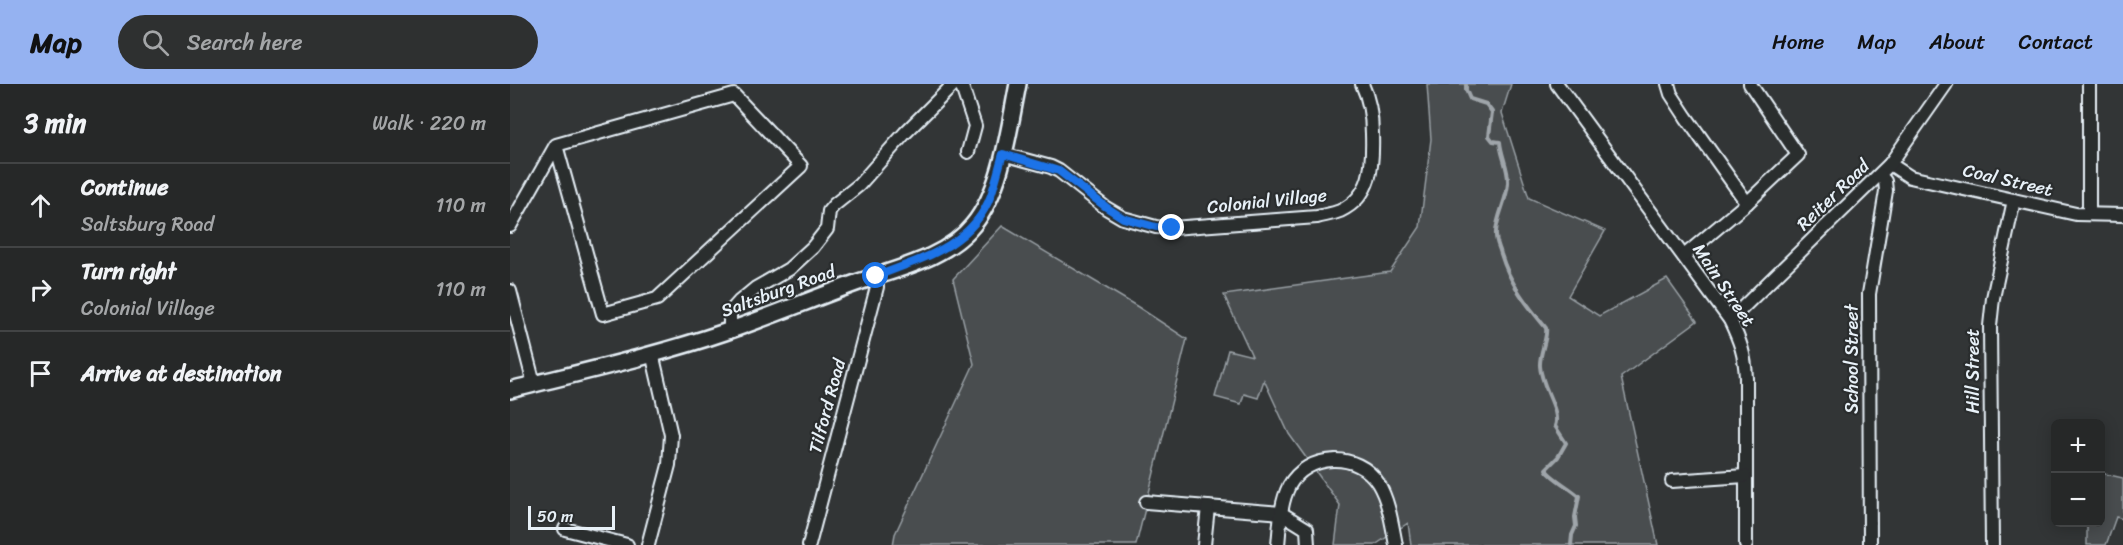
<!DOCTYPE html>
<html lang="en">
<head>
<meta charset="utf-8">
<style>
	body { margin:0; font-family:Sriracha,sans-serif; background:#2e3030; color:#f1f3f6 }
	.controls { position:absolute; right:18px; bottom:18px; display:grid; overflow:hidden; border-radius:9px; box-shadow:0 3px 15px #0003 }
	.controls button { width:54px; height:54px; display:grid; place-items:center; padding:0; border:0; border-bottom:2px solid #424445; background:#262828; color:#f1f3f6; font:30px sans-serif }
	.scale { position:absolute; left:18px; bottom:15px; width:87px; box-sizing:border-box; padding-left:6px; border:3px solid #e8f1f8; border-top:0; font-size:16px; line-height:21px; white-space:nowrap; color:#e8f1f8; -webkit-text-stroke:4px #2a2d2e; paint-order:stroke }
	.stop { position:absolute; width:18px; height:18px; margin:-14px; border:4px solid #1a73e8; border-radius:50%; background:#fff }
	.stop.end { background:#1a73e8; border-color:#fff; box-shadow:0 2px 6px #0008 }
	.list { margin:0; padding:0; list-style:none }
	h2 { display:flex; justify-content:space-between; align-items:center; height:78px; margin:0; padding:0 24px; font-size:26px }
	h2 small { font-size:20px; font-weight:400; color:#a4a6a8 }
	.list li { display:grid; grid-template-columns:39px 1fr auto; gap:18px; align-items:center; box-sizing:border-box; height:84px; padding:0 24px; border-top:2px solid #424445 }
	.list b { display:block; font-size:22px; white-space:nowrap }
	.list p { margin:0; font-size:20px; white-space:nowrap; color:#a4a6a8 }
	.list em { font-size:20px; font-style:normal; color:#a4a6a8 }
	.icon { flex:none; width:33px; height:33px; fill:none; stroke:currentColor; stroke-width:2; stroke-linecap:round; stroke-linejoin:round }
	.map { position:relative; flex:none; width:1613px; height:461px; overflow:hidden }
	header { display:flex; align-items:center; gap:36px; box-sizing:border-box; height:84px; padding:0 30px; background:#95b2f1; color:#111 }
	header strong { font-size:28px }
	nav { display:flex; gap:33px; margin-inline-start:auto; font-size:21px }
	.search { width:420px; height:54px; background:#2e3030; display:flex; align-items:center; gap:15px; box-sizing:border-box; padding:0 21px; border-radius:33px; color:#a4a6a8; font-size:22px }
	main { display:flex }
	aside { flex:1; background:#262828 }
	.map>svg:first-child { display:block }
	.green { fill:#494d4f; stroke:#989fa4; stroke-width:1.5 }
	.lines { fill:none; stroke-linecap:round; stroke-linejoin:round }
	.stream { stroke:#9fa5aa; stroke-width:4 }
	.minor-casing { stroke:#e8f1f8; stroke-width:16 }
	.major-casing { stroke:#e8f1f8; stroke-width:20 }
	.minor { stroke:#2a2d2e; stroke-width:12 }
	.major { stroke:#2a2d2e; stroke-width:15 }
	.route { stroke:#1a73e8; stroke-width:8 }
	.labels { text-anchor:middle; stroke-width:4.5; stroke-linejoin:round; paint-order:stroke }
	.street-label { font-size:18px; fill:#e8f1f8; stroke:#2a2d2e }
</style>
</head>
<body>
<header>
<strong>Map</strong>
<div class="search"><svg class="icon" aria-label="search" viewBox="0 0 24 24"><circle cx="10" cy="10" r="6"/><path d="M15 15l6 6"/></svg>Search here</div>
<nav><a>Home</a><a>Map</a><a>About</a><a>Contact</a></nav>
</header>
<main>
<aside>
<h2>3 min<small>Walk · 220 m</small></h2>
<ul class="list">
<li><svg class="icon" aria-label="ahead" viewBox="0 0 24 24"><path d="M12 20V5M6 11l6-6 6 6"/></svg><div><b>Continue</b><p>Saltsburg Road</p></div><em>110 m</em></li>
<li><svg class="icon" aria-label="right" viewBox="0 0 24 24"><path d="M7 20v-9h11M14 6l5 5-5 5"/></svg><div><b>Turn right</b><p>Colonial Village</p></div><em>110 m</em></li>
<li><svg class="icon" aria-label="arrive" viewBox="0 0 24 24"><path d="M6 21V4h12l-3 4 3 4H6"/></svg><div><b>Arrive at destination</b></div></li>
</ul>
</aside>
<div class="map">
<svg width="1613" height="461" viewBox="0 0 1613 461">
	<rect width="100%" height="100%" fill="#323536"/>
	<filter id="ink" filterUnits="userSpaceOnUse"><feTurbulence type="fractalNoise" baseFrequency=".0167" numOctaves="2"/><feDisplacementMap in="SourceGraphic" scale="12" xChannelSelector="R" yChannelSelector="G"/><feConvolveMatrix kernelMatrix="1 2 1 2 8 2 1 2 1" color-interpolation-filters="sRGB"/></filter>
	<g filter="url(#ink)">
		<g class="green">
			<polygon points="917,0 1001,0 992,29 1019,114 1095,147 1058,212 1089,232 1157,195 1187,237 1111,293 1148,461 901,461 898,439 865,461 825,461 830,421 779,350 754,296 748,314 734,310 731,320 705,313 718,266 742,272 714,211 880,188 910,143 921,55"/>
			<polygon points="492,142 628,223 677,255 626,461 383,461 385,450 464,280 443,195"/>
			<polygon points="1591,389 1613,394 1613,435 1606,433 1596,461 1577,461 1577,439 1590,438"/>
		</g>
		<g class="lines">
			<path class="stream" d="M956 0V6L960 15 976 20 982 28 979 52 983 57 990 58C991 72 999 85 998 99 997 116 987 131 986 148 985 157 989 162 991 170 1000 200 1017 221 1036 244 1038 254 1029 270 1030 282 1031 303 1051 326 1045 342L1056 359 1048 373 1036 385C1038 392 1061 404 1069 412L1065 433 1066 442 1062 451 1061 461"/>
			<g class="minor-casing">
				<g id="minor">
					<polyline points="451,0 465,42 458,68"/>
					<path d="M1047 0 1220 236C1230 257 1235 270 1236 294V461"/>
					<polyline points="1158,0 1161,10 1176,33 1237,119"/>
					<polyline points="1579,0 1579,130"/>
					<path d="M493 70 541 83 549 87 596 124 613 134 646 143 662 144 807 133C814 131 823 130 830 127 862 112 863 81 862 50 862 32 860 17 852 0"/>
					<polyline points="1380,80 1400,93 1566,130 1613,131"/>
					<polyline points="0,142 46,61 224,11 291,82 147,215 93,230 46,61"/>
					<polyline points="1174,172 1237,119 1288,71 1240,0"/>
					<polyline points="0,207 24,300"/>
					<polyline points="1220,236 1380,80 1436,0"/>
					<polyline points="220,246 220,228 229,218 246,204 279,185 303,163 317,145 319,127 324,121 349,101 395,49 444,0"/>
					<polyline points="1162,397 1235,392"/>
					<polyline points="636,418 771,429 797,445 798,461"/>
					<polyline points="55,445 117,461"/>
					<polyline points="138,461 159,381 161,351 142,269"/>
					<polyline points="299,461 367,203 366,192"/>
					<polyline points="694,461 698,423"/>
					<path d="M768 461C770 441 770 420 779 402 797 369 848 367 868 399 879 417 882 441 886 461"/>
					<polyline points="1360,461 1359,210 1376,107 1375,97 1370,91"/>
					<polyline points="1482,461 1480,242 1483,214 1504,116"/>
				</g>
			</g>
			<g class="major-casing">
				<path id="major" d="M0 306C71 288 145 272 215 248 259 233 302 215 346 199 385 185 436 175 463 141 492 106 499 44 508 0"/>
			</g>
			<use href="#minor" class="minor"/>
			<use href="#major" class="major"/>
		</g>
	</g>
	<g class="lines" filter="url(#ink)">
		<path class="route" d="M366 192C412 175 463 161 481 111 486 97 489 83 493 70L549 87 596 123 613 134 646 143 662 144"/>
	</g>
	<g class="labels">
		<g class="street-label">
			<text transform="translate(1498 96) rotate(13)" y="6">Coal Street</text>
			<text transform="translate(1323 111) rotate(-44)" y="6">Reiter Road</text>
			<text transform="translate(757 117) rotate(-6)" y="6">Colonial Village</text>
			<text transform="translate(1214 201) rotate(56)" y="6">Main Street</text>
			<text transform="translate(268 207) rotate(-20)" y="6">Saltsburg Road</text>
			<text transform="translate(1342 275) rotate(-90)" y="6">School Street</text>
			<text transform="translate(1463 287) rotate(-90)" y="6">Hill Street</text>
			<text transform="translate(317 322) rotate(-75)" y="6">Tilford Road</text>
		</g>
	</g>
</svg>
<div class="controls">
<button>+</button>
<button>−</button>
</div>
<div class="scale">50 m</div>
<div class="stop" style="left:366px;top:192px"></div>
<div class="stop end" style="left:662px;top:144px"></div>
</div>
</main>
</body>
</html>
